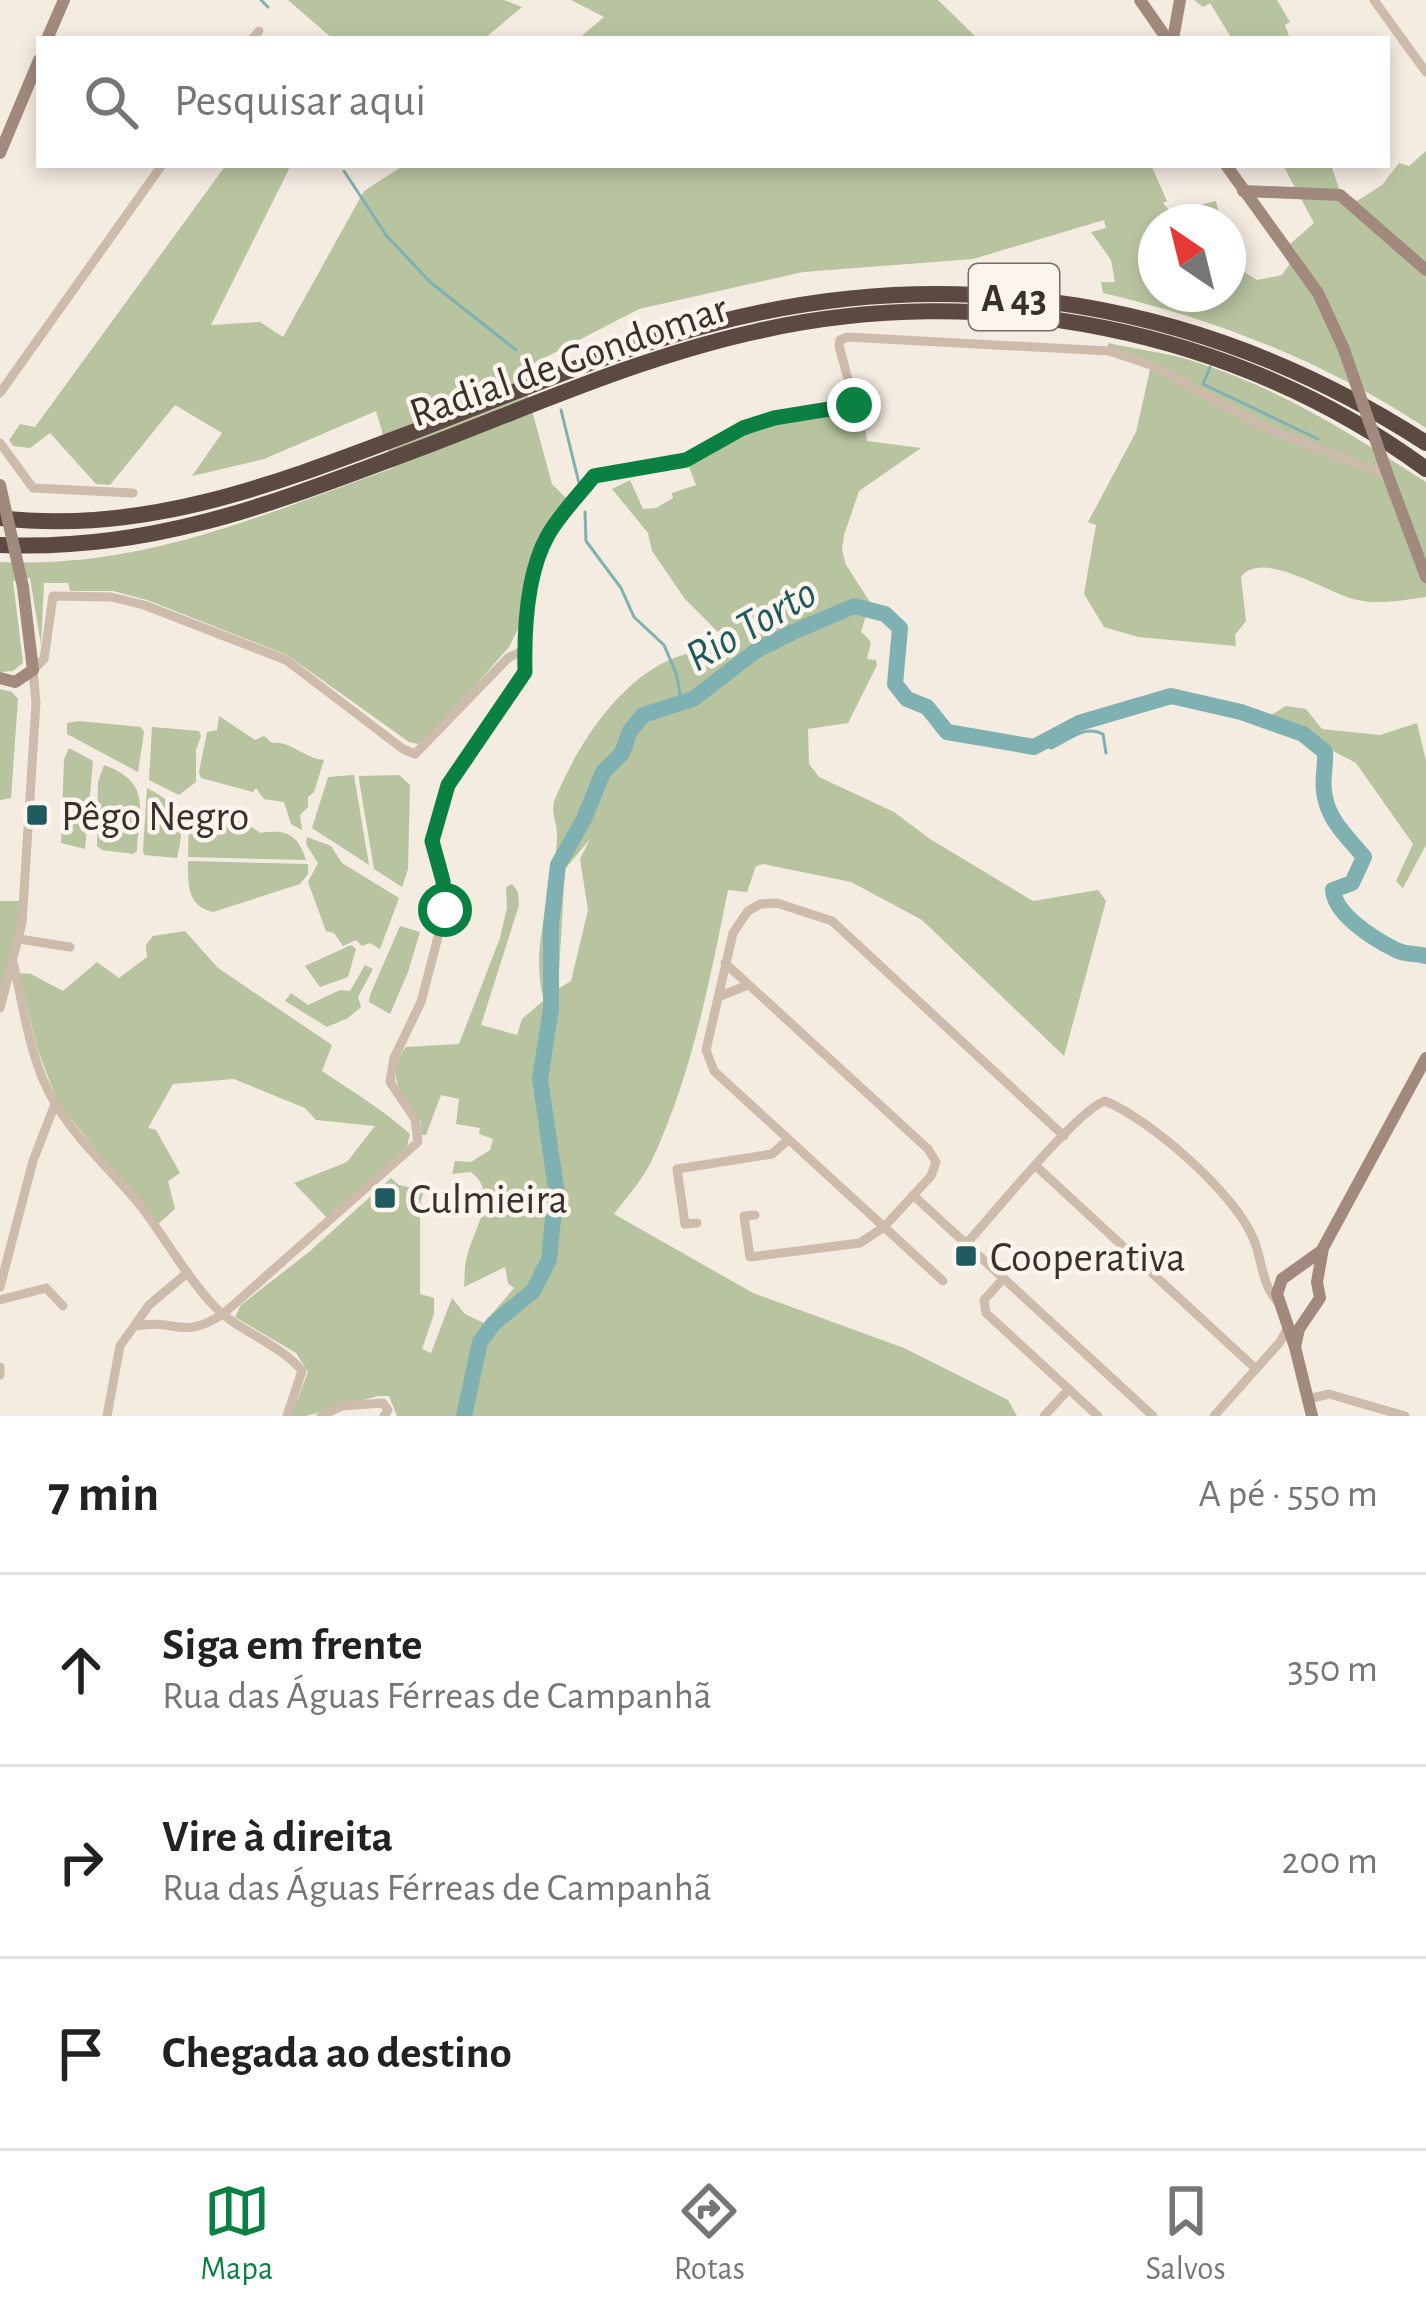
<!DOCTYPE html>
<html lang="pt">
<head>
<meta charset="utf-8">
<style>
	body { margin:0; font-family:"Alegreya Sans",sans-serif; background:#f6f6f6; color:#222 }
	.compass { position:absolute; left:1138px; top:204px; width:108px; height:108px; border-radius:50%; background:#fff; box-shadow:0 6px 18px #0003; rotate:325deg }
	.stop { position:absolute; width:36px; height:36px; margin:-27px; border:9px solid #0b8043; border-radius:50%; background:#fff }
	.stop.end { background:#0b8043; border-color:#fff; box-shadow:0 3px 12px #0008 }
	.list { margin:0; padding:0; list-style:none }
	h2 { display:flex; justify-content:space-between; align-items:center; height:156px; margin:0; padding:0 48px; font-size:51px }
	h2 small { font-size:39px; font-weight:400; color:#767676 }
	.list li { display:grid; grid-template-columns:78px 1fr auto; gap:36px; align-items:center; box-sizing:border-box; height:192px; padding:0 48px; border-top:3px solid #e0e0e0 }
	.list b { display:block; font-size:45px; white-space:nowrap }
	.list p { margin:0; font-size:39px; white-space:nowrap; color:#767676 }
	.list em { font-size:39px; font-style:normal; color:#767676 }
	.icon { flex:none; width:66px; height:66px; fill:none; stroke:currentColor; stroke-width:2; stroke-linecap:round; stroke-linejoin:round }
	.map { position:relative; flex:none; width:1426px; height:1416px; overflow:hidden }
	.search { position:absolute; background:#fff; box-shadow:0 6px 18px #0003; left:36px; right:36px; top:36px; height:132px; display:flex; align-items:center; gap:30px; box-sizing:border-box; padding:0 42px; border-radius:0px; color:#767676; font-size:45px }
	.sheet { height:732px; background:#fff }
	nav { display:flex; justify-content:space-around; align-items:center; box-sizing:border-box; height:168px; border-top:3px solid #e0e0e0; background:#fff; font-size:33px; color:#767676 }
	nav a { display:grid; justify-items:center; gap:6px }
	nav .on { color:#0b8043 }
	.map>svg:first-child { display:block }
	.green { fill:#b8c4a0; fill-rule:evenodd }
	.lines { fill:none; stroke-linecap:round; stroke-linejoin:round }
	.stream { stroke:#7fb0b2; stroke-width:3 }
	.river { stroke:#7fb0b2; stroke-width:16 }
	.street { stroke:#cdbbac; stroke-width:9 }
	.secondary { stroke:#a18a7d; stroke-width:12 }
	.highway { stroke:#5c4a42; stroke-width:16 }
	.secondary-bridge { stroke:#a18a7d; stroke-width:12 }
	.route { stroke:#0b8043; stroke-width:15 }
	.poi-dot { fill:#1f5a5e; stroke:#fbf5ee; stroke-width:4.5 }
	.labels { text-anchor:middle; stroke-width:9; stroke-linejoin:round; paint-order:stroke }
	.shield { fill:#fbf5ee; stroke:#756b66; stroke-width:3 }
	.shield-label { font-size:39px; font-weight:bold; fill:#3b302b }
	.street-label { font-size:42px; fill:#3b302b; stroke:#fbf5ee }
	.poi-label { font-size:42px; fill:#3b302b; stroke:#fbf5ee; text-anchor:start }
	.water-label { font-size:45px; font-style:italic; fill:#1f5a5e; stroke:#fbf5ee }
</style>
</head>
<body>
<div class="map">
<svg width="1426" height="1416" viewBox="0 0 1426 1416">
	<rect width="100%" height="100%" fill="#f4ebe1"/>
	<g class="green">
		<polygon points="288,0 504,0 522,7 484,39 333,39"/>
		<polygon points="571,0 938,0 978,39 578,39 604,17"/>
		<polygon points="1194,0 1277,0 1290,22 1285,25 1290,39 1232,39 1210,3 1203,7"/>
		<path d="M1426 151V428C1327 363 1218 320 1103 293L1101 282H1115L1111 260 1091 232 1106 228 1104 220 973 259 803 272 639 309 521 370 552 484 567 499 534 554 521 623 509 647 438 728 419 744 409 742 287 655 147 600 113 591H70L68 583H44L41 645 30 578 13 581 23 663 13 671 0 672V562C143 569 262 515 393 468L376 411 264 459 192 476 222 433 175 405 110 485 96 484 50 433 30 448 13 446 9 440 20 424 35 427 226 165H291L211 325 260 322 283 337 364 191 404 165H1151L1167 201 1163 203 1171 212 1216 201 1221 222H1156V294H1228V248L1232 264 1257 280 1282 275 1297 253 1290 244 1314 223 1283 165H1331L1340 191 1357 201 1382 185 1399 163 1409 166Z"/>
		<path d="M1108 343C1140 350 1165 352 1196 362 1281 389 1352 434 1426 482V597C1403 600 1381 605 1358 600 1330 595 1263 548 1241 577L1246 621 1235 635 1236 646 1138 637 1104 627 1084 594 1096 525 1088 522 1136 432 1152 361 1108 347Z"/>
		<path d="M858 401 879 416 864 421 867 441 921 448 859 491 844 535 842 550 846 565 870 602 861 632C875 643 870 644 867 659L876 660 877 665 848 723 808 729 809 764 819 777 894 812 930 839 1033 901 1098 890 1106 901 1064 1056 922 920 851 882 763 864 756 866 747 892 728 890C709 984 692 1074 652 1160 643 1179 627 1197 614 1214L753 1293 904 1348 1008 1400 1017 1416H466C477 1375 472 1344 506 1314L504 1310C465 1342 472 1372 459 1416H397L389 1396H378L306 1416H291L308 1372 296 1353 235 1317 241 1305 309 1252 391 1178 399 1185 424 1190 420 1204V1294L434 1298V1314L422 1349 431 1353 452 1298 465 1314 484 1323 514 1288 508 1283 505 1267 464 1287C465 1277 464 1266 467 1256 474 1228 500 1194 471 1172L452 1174 455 1161 471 1162 490 1150 493 1139 479 1134 480 1128 456 1124 459 1099 441 1095 426 1135H419L421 1122C403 1095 383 1077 406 1047L459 1044 500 938 507 908 506 887 512 884 518 892 519 905 481 1025 517 1035 522 1019 544 1000C528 944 556 892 557 835 557 822 550 811 555 799 583 732 643 642 725 651V639L685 599 652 551 648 533 612 489 630 480 643 509 656 508 673 498 672 493 696 485 688 464 722 441 761 426 847 413 857 408ZM590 839 580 859 588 910 571 981 558 989 565 869Z"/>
		<polygon points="0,689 12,692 18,699 11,798 0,800"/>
		<polygon points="1286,706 1306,709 1322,729 1380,735 1417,723 1426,761 1426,845 1403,888 1396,881 1413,844 1356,763 1268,717"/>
		<path d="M219 716 255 740 264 736 272 743C292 741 305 759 324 760L314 792 308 797V807L300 815 302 830 291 824 284 802 264 799 256 788 253 792 201 778 199 772 207 732 217 730Z"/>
		<polygon points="79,721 141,727 144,732 138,772 67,734 67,723"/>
		<polygon points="152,727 199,731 201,736 196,750 196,782 179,795 149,780"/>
		<polygon points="69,748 93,761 85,849 61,843 64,759"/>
		<path d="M104 765C152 782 139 810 137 851L133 854 102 850 97 846 98 782Z"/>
		<polygon points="353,775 354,775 369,865 312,828 328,777"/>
		<polygon points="399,775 410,785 408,869 402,887 374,869 359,780 359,776"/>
		<path d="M147 788C183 807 186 819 177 858L144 855 143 851Z"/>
		<path d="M194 813C216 813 243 819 260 833 286 829 298 834 306 860L188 857 189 820Z"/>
		<polygon points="307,837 331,846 342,863 399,898 380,949 370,943 362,946 356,940 343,946 334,933 326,931 308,882 318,863 306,844"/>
		<path d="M188 861 308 864V874L300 884 213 912C187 906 188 885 188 861Z"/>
		<polygon points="0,901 19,901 18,928 0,995"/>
		<polygon points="400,926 420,932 408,972 390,1014 369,1002 370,995"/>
		<path d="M185 931 218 968 332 1045 322 1071C353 1092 382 1109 410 1134L407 1146 327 1218 294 1183 347 1162 375 1126 316 1120 305 1108 234 1079 173 1084 148 1128 156 1130 180 1173 168 1181 175 1209 157 1225 58 1103 37 1048 19 973 31 974 63 991 97 962 119 978 147 957 146 945 153 936Z"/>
		<polygon points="351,945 356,949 348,977 320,987 305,966"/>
		<polygon points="365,965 373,969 358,997 361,1007 348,1018 327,1027 285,1001 291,993 308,1005 340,990 350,991"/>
	</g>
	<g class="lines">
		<g class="stream">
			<polyline points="261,0 268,7"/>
			<polyline points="344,171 386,235 430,282 516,350"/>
			<polyline points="1210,367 1203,384 1318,439"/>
			<polyline points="561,410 579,483"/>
			<polyline points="585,512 586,541 621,588 634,617 664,645 676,673 682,703"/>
			<path d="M1042 742 1051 748C1068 741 1084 724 1103 734L1106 753"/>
		</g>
		<path class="river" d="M464 1416 480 1342 493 1324 533 1291 549 1260 556 1188 540 1079 551 1008V925L558 865 584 819 603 772 622 753 630 731 643 715 693 699 757 650 793 632 854 606 885 614 900 628 895 684 907 699 927 707 947 732 1034 747 1079 723 1171 696 1241 712 1303 734 1325 752C1326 765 1322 779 1324 791 1327 820 1347 836 1364 857L1352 883 1333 890C1335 915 1374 939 1396 950 1406 955 1416 953 1426 956"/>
		<g class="street">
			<polyline points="1374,0 1426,72"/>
			<polyline points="252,39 259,31"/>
			<polyline points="0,393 162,165"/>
			<polyline points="0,443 33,488 133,493"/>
			<polyline points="19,939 70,947"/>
			<path d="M13 962C24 1008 30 1063 55 1103 79 1144 115 1173 143 1209 167 1241 186 1276 214 1306 239 1332 279 1343 302 1371L287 1416"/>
			<polyline points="725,963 928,1149 936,1162 931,1176 884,1227 860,1243 750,1257 744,1216 755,1215"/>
			<polyline points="718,997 748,985"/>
			<polyline points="0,1008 22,923 36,703 33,670 44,659 53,596 111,597 144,605 286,660 403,749 415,754 508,658 522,651"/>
			<polyline points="1037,1167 1256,1369"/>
			<polyline points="913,1195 1153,1416"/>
			<polyline points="697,1223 685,1224 677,1169 772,1154 788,1140"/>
			<path d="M966 1244C991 1217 1078 1109 1105 1101 1150 1119 1236 1194 1254 1240 1262 1260 1262 1285 1277 1301"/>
			<polyline points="1004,1278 984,1300 986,1313 1098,1416"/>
			<polyline points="943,1281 714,1071 706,1050 733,933 748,911 760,904 777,903 832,921 1064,1136"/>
			<polyline points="0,1287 33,1161 55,1104"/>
			<polyline points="0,1300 46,1288 63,1306"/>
			<path d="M136 1326C175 1318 181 1341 223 1314L418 1142 415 1119 390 1082 394 1058 421 1002 445 910 443 881 432 841 448 786 525 672C524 630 526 574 548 535 560 514 579 495 594 476L686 460 743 428 774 418 851 408 854 401 839 346 840 340 847 337 1109 351 1154 366 1267 429 1389 476"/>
			<polyline points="0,1367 0,1375"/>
			<polyline points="1308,1399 1329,1394 1405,1416"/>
			<polyline points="107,1416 120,1346 149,1305 187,1273"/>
			<polyline points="321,1416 342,1406 383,1403 388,1410 384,1416"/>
			<polyline points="1044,1416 1069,1389"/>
			<polyline points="1214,1416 1280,1342 1289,1325"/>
		</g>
		<g class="secondary">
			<polyline points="1140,0 1167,39"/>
			<polyline points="47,39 64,0"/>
			<polyline points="1173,39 1180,0"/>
			<polyline points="0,153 39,60"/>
			<polyline points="1226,165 1318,293 1343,347"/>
			<polyline points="1243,191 1340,195 1426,270"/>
			<polyline points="1386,470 1426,577"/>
			<polyline points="0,678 15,682 33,670 23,587"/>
			<polyline points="1295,1347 1299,1329 1320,1298 1317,1282 1323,1248 1426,1058"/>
			<polyline points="1312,1416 1295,1347 1277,1294 1282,1279 1320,1252"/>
		</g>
		<g class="highway">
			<path d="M0 518C143 535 273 485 405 435 504 397 602 354 704 326 956 257 1208 302 1426 443"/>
			<path d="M0 545C159 552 283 499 429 445 536 404 642 357 754 332 984 279 1236 329 1426 469"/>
		</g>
		<g class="secondary-bridge">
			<polyline points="1343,347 1386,470"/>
			<polyline points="0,485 23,587"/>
		</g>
	</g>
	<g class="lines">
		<path class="route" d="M445 910 443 881 432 841 448 785 525 672C524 630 526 574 548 535 560 514 579 495 594 476L686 460 743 428 774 418 854 405"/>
	</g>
	<g class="poi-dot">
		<rect x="25" y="803" width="24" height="24" rx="6"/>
		<rect x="373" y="1186" width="24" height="24" rx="6"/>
		<rect x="954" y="1244" width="24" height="24" rx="6"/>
	</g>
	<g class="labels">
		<rect class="shield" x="969" y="264" width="90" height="66" rx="9"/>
		<g class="shield-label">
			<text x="1014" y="311">A 43</text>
		</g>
		<g class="street-label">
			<text transform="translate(568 359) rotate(-19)" y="15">Radial de Gondomar</text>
		</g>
		<g class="poi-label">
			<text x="61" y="830">Pêgo Negro</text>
			<text x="409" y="1213">Culmieira</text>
			<text x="990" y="1271">Cooperativa</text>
		</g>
		<g class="water-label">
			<text transform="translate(750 623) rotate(-30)" y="16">Rio Torto</text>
		</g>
	</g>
</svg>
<svg class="compass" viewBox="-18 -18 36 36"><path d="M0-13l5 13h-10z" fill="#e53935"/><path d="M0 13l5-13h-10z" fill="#767676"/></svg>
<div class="stop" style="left:445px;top:910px"></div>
<div class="stop end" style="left:854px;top:405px"></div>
<div class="search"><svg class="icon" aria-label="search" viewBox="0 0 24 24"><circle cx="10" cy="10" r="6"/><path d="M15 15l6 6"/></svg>Pesquisar aqui</div>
</div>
<section class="sheet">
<h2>7 min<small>A pé · 550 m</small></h2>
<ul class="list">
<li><svg class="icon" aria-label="ahead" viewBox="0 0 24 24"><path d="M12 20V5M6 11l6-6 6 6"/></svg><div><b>Siga em frente</b><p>Rua das Águas Férreas de Campanhã</p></div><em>350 m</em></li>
<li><svg class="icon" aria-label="right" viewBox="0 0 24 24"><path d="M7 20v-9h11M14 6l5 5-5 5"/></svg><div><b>Vire à direita</b><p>Rua das Águas Férreas de Campanhã</p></div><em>200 m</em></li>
<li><svg class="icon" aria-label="arrive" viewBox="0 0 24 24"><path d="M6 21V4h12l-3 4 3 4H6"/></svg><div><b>Chegada ao destino</b></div></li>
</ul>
</section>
<nav>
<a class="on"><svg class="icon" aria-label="map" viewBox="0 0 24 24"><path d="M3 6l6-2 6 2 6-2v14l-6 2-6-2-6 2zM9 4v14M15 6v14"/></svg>Mapa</a>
<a><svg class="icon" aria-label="directions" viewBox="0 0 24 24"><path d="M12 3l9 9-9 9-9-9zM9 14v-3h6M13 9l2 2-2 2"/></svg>Rotas</a>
<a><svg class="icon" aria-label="saved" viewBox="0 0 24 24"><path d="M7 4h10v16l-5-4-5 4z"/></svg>Salvos</a>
</nav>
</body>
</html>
